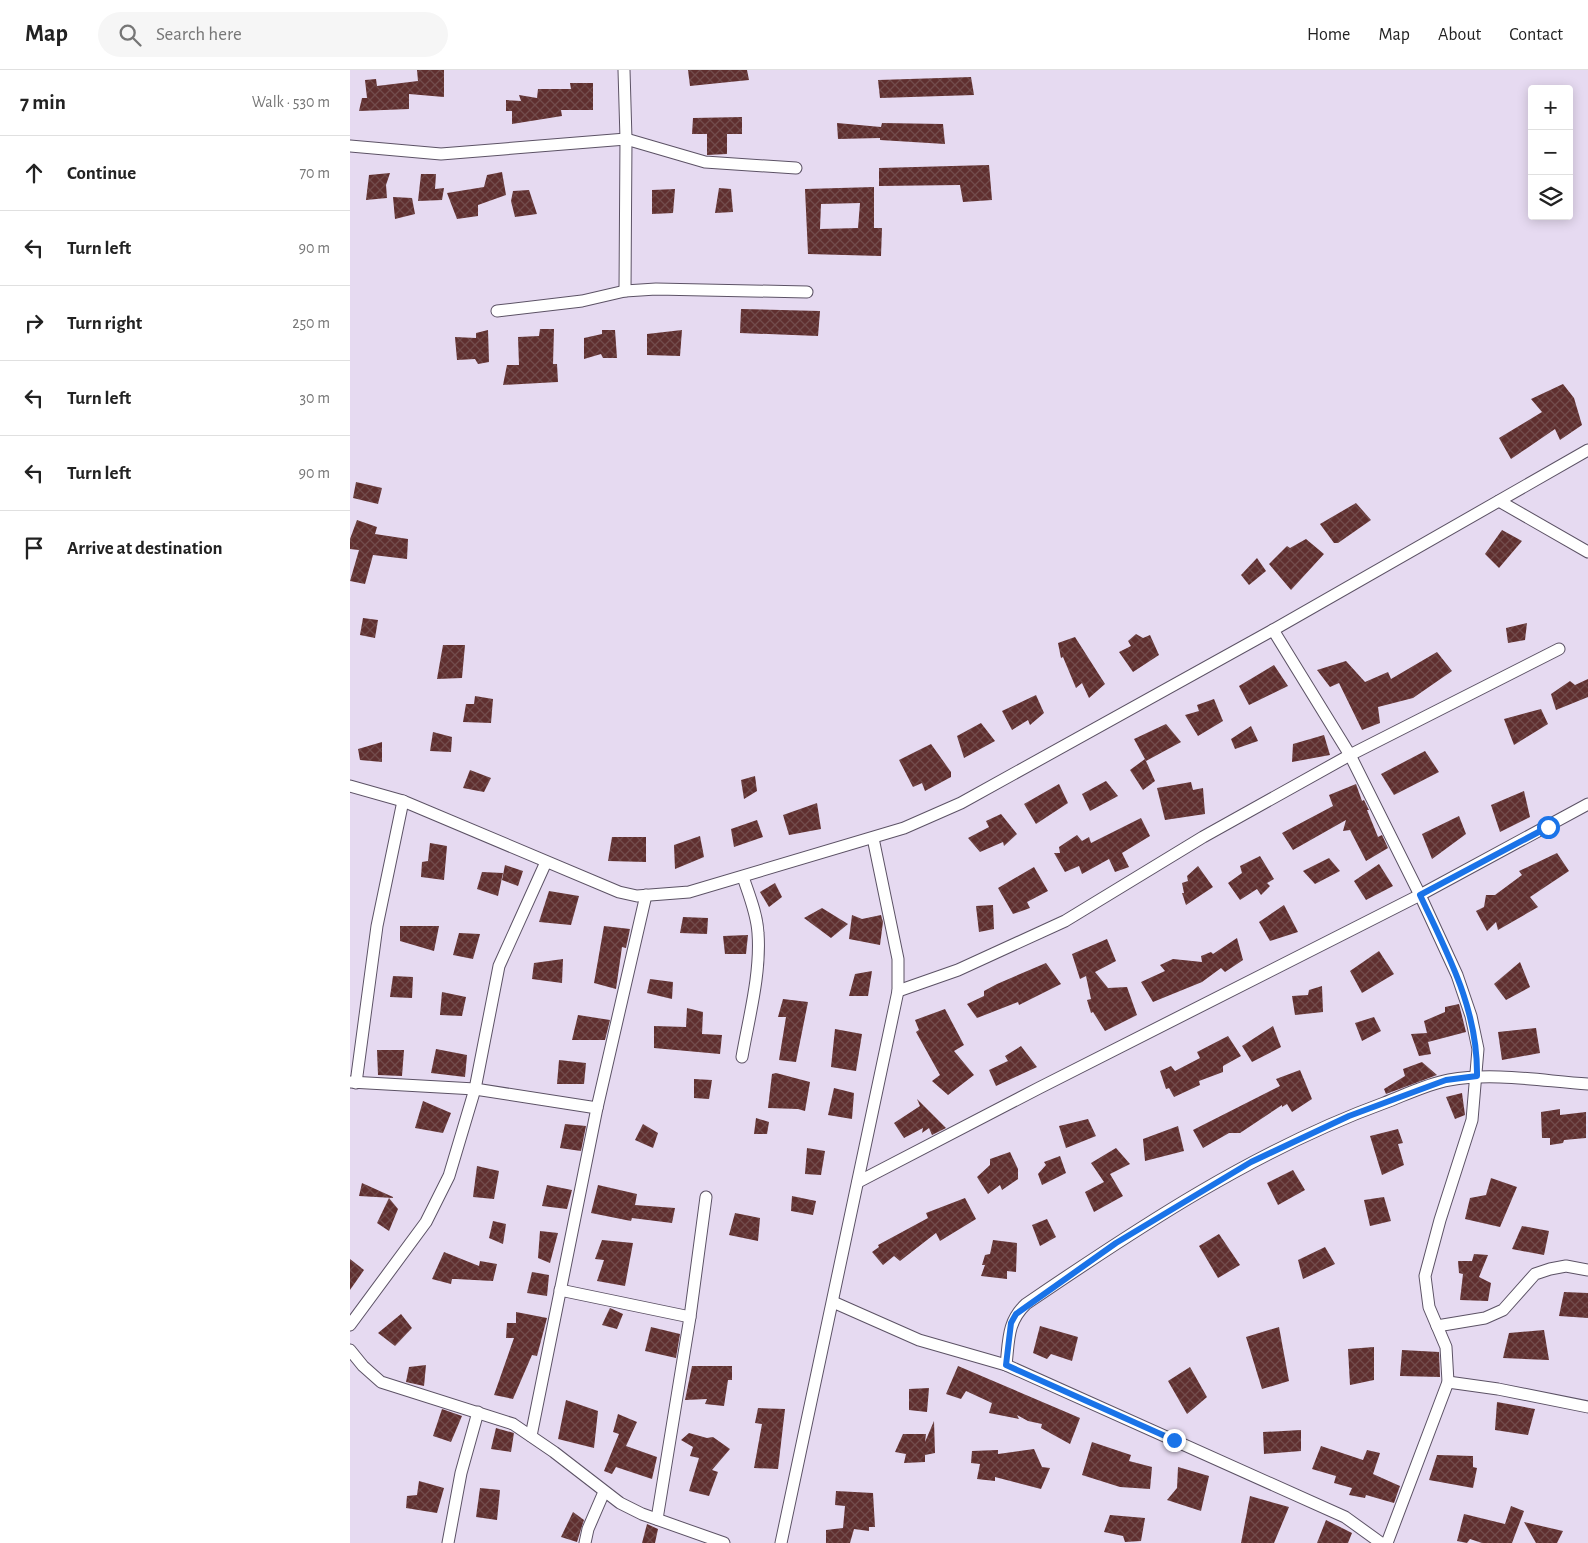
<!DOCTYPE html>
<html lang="en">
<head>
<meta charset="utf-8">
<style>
	body { margin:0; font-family:"Alegreya Sans",sans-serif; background:#f6f6f6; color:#222 }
	.controls { position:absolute; right:15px; top:15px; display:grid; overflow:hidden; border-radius:5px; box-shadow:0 2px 12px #0003 }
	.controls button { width:45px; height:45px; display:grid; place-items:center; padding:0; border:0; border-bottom:1px solid #e0e0e0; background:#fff; color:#222; font:25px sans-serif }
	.stop { position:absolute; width:15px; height:15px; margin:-11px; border:4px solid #1a73e8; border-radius:50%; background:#fff }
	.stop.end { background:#1a73e8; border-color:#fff; box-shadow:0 1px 5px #0008 }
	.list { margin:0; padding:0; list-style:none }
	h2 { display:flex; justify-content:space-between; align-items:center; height:65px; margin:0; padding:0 20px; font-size:21px }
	h2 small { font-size:16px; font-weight:400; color:#767676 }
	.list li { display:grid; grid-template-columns:32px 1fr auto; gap:15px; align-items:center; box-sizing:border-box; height:75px; padding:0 20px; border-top:1px solid #e0e0e0 }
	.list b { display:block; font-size:19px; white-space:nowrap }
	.list em { font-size:16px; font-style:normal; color:#767676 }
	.icon { flex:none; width:28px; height:28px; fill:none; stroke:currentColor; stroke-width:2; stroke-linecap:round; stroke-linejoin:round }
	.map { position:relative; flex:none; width:1238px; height:1473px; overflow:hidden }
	header { display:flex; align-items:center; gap:30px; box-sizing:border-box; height:70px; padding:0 25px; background:#fff; border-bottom:1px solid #e0e0e0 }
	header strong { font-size:24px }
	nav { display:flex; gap:28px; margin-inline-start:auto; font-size:18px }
	.search { width:350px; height:45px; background:#f6f6f6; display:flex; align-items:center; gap:12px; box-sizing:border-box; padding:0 18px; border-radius:28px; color:#767676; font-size:19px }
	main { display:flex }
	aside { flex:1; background:#fff }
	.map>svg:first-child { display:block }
	.building { fill:url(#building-cross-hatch); fill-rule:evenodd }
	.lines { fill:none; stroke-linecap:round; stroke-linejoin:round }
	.minor-casing { stroke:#5c5265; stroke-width:13 }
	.minor { stroke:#fff; stroke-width:11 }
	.route { stroke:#1a73e8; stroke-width:6 }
</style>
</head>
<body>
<header>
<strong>Map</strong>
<div class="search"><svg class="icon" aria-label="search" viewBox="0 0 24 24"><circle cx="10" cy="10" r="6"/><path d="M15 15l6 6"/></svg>Search here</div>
<nav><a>Home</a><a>Map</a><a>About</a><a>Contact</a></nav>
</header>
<main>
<aside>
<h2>7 min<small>Walk · 530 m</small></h2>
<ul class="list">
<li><svg class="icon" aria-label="ahead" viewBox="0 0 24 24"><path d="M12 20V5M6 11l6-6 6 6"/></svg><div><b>Continue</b></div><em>70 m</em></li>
<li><svg class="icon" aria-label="left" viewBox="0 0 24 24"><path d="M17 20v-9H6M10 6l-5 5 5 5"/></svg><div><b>Turn left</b></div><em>90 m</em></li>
<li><svg class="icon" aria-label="right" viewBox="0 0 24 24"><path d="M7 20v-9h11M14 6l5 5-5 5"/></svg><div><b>Turn right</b></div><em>250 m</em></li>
<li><svg class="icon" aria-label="left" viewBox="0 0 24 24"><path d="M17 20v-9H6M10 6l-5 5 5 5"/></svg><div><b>Turn left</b></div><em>30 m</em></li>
<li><svg class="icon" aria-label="left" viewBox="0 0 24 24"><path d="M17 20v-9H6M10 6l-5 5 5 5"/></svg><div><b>Turn left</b></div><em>90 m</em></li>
<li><svg class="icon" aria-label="arrive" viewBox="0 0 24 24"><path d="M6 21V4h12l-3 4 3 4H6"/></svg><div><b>Arrive at destination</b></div></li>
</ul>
</aside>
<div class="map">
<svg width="1238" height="1473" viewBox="0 0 1238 1473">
	<defs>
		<pattern id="building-cross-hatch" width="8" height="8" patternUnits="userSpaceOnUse" patternTransform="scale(1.25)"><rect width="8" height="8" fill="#5f2f2f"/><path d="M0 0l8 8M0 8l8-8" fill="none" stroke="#724c4c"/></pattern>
	</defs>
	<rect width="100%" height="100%" fill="#e6daf1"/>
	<g class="building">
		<polygon points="67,0 94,0 94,27 59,24 59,39 9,41 12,28 17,28 15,10 26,9 27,16 68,11"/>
		<polygon points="338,0 397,0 399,10 340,16"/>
		<polygon points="621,7 624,25 530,28 528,10"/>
		<polygon points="220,13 243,13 243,40 211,40 212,46 162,54 162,41 156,41 156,30 171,31 169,25 187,28 188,19 221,19"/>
		<polygon points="392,47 392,64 377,64 377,84 357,85 357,64 342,64 343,48"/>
		<polygon points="487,53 531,57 532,53 593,54 595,74 530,70 530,68 488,69"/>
		<polygon points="639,95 642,130 613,132 610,115 529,116 529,98"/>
		<polygon points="152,102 156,125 128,135 128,146 107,149 97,123 134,117 137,105"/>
		<polygon points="40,103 36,115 37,128 16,130 19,105"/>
		<polygon points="71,104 86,104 85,119 94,118 92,130 68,131"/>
		<path d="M524 117V158H532L531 186 458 184 455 119ZM510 133 508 158 470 159 471 134Z"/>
		<polygon points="369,118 381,119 383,142 365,143"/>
		<polygon points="325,119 323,143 302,144 302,120"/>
		<polygon points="179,120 187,144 165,147 161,131 163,121"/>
		<polygon points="43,127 62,128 65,144 45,149"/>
		<polygon points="391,239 470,241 468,266 390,263"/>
		<polygon points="190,259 204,259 203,294 207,294 208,312 153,315 157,295 169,295 168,267 189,266"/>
		<polygon points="138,260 139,292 128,294 125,289 107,290 105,267 126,268 126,263"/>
		<polygon points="252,260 265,260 267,288 253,288 251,284 234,289 234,268 252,264"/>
		<polygon points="332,260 330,286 297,285 297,264"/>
		<polygon points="1213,314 1224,328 1232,355 1210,370 1205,359 1161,389 1149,368 1192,342 1181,329"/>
		<polygon points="6,412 32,418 28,434 3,428"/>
		<polygon points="1006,433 1021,450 988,473 984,473 970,454"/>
		<polygon points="7,450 27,457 25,464 58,469 57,489 23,485 15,514 0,511 9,480 0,479 0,469"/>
		<polygon points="1152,460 1172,471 1149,498 1135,484"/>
		<polygon points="956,469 974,484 941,520 919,494 937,476 940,478"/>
		<polygon points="907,488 916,501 899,515 891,505"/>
		<polygon points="13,548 28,550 25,568 10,565"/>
		<polygon points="1177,553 1175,570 1158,573 1156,558"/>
		<polygon points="786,564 793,568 800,565 809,585 783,602 769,582 781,576 778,571"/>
		<polygon points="725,567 755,614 739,628 732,613 726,618 713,587 711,588 708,573"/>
		<polygon points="93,575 115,575 112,608 87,609"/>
		<polygon points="1087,582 1102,601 1063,628 1028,637 1030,653 1012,660 989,613 980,617 967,600 996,591 1015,612 1038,602 1041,609"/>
		<polygon points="924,595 938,616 899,635 889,616"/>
		<polygon points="1238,609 1238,627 1206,640 1201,624 1220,611 1225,615"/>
		<polygon points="686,625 694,643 680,655 678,650 662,660 652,641"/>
		<polygon points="125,626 143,629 141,653 113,652 116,634 124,634"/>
		<polygon points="864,629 873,651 848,666 835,645 849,641 847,635"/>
		<polygon points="1191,639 1198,654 1164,675 1154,649"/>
		<polygon points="631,653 645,671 614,688 607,666"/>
		<polygon points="816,654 831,672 796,691 784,669"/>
		<polygon points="901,656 908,671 885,679 881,669"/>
		<polygon points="83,662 102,667 101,682 80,681"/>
		<polygon points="974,665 980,685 942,692 943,674"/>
		<polygon points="32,672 32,692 10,690 8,679"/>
		<polygon points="581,674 601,702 601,707 575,721 572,713 563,717 549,690"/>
		<polygon points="1075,681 1089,702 1044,725 1031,704"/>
		<polygon points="795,689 805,711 793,720 780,700"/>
		<polygon points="120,700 141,708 134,722 113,718"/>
		<polygon points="405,706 407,721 394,729 391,710"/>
		<polygon points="756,711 768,726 740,741 732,724"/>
		<polygon points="841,712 843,720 853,718 855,744 815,750 807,718"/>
		<polygon points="709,714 718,733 686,754 674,734"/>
		<polygon points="1006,714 1012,731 1014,730 1019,740 1017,740 1028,767 1032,765 1038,778 1016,791 1000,760 993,761 996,750 943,780 932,763 983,736 979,725"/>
		<polygon points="1174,721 1180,747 1150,762 1141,735"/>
		<polygon points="467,733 471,759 439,765 433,745"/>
		<polygon points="651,744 667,764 654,776 653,772 630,782 618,768 639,757 636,751"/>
		<polygon points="1109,746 1116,764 1082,789 1072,764"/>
		<polygon points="791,748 800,766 772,783 779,797 765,802 759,789 732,804 729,796 715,802 704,783 710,783 709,777 727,765 732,771 739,767 741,773"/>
		<polygon points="407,750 413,767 384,777 381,759"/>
		<polygon points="350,766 354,787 325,799 324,775"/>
		<polygon points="262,767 296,767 296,792 258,791"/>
		<polygon points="80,773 97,776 94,810 71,807 72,792 78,791"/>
		<polygon points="1207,783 1219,801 1180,827 1188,837 1148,860 1146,852 1137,861 1126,841 1134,837 1136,825 1145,825 1172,805 1169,801"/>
		<polygon points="910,786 924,809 917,813 920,816 911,825 907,819 890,830 878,813 892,803 890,796"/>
		<polygon points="979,788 990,801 965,814 953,801"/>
		<polygon points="1029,794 1043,816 1016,830 1004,811"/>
		<polygon points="155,795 173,801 168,816 152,810"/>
		<polygon points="848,796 863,817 836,835 832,823 834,823 832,813 838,811 837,806"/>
		<polygon points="684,797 698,821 677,832 680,838 663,844 648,818"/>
		<polygon points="132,802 153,803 148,826 127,819"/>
		<polygon points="425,813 432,827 419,837 410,822"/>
		<polygon points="199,821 229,826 221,855 189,852"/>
		<polygon points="643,835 644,859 629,862 626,836"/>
		<polygon points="934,835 948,862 920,871 909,852"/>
		<polygon points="472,838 498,854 481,868 454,848"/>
		<polygon points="502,845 512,849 531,845 533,852 530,875 499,869"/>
		<polygon points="333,847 358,848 357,864 330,863"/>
		<polygon points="50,856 89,856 84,881 50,871"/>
		<polygon points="254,856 280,859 276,878 272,877 266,919 244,913"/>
		<polygon points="109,863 130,864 123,889 103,885"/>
		<polygon points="398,865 396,884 375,884 373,866"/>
		<polygon points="887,868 893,890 875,902 871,898 852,912 803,932 791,912 815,901 810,895 823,889 852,892 851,886 861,882 863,884"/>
		<polygon points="757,869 766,891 745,902 758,918 777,917 787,945 755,961 743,942 741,943 737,930 741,929 736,906 730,909 722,884"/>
		<polygon points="1029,881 1044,904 1012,923 1000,901"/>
		<polygon points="213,889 212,913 182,909 184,893"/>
		<polygon points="1170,892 1180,917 1156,930 1144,914"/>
		<polygon points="696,893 711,914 669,935 668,932 627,948 617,934 634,926 634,921 647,914"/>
		<polygon points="522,901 518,926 499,926 505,904"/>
		<polygon points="43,906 63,907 62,928 40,927"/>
		<polygon points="300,909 323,912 322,929 297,923"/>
		<polygon points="972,916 973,942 945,945 942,926 958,925 959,920"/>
		<polygon points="92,922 116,927 112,946 90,945"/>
		<polygon points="433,929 458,932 446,992 429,990 436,947 428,947"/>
		<polygon points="1109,934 1116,962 1078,972 1081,984 1069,986 1061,964 1077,963 1074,951 1095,942 1095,937"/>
		<polygon points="337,938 353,942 352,964 372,965 370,984 304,978 304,956 336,957"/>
		<polygon points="595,939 614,975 604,981 624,1005 598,1025 582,1011 590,1005 566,962 569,960 565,950"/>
		<polygon points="228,945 260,950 255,970 222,970"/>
		<polygon points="1024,947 1031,961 1012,971 1005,953"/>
		<polygon points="923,956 931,977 902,992 892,976"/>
		<polygon points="1186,958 1190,983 1152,990 1148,962"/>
		<polygon points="485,959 512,964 506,1001 481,997"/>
		<polygon points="878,966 891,986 873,996 873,1002 849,1011 850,1015 824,1027 819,1018 816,1019 810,1001 821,996 825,1001 850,988 847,982"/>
		<polygon points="671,976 687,997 646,1016 639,1000 658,991 655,986"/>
		<polygon points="86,979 117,985 115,1007 81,1003"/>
		<polygon points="27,980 54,980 52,1006 28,1005"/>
		<polygon points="209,990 236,993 234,1014 207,1014"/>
		<polygon points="1072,992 1087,1005 1036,1024 1034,1019 1055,1006 1053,999"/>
		<polygon points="950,1000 962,1029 942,1042 937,1034 932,1037 932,1035 890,1063 879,1063 853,1078 843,1060 930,1016 926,1009"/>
		<polygon points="426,1003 460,1012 455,1041 448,1039 418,1038 422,1004"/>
		<polygon points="344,1009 362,1010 359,1029 344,1028"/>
		<polygon points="484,1018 504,1023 502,1049 478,1045"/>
		<polygon points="1112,1023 1115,1045 1105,1049 1096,1027"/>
		<polygon points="567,1029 596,1058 582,1065 579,1058 572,1063 573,1058 554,1068 544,1053 570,1036"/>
		<polygon points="73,1031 101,1043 93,1063 65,1058"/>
		<polygon points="1210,1039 1210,1045 1236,1042 1236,1068 1214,1070 1213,1073 1200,1075 1200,1068 1192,1068 1191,1042"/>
		<polygon points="406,1048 419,1052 417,1064 404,1064"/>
		<polygon points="738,1049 746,1066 716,1078 709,1056"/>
		<polygon points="215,1054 236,1056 231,1081 210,1078"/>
		<polygon points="293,1054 308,1063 303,1078 285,1070"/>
		<polygon points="828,1056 834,1081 795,1091 793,1069"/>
		<polygon points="1048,1059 1053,1073 1048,1074 1054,1095 1032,1105 1020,1066"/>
		<polygon points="457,1078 475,1081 471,1105 455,1104"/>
		<polygon points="766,1078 780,1094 760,1104 773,1126 744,1142 735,1122 754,1112 741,1093"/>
		<polygon points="660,1082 668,1099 668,1109 652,1120 650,1115 638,1124 627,1107 640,1095 640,1089"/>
		<polygon points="710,1086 716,1103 692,1115 688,1104 696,1095 694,1092"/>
		<polygon points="127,1096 149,1101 144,1129 123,1127"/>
		<polygon points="943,1100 955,1120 928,1135 917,1113"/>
		<polygon points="1141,1108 1167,1117 1150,1157 1115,1149 1120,1128 1136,1125"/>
		<polygon points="12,1113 43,1127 43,1128 9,1126"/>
		<polygon points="197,1115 222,1120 217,1139 192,1136"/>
		<polygon points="248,1115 287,1124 285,1135 325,1138 322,1153 282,1148 281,1151 241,1143"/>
		<polygon points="442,1126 466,1131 463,1145 441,1141"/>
		<polygon points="1034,1127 1041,1151 1020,1156 1014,1130"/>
		<polygon points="39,1128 48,1139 39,1161 27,1153"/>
		<polygon points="615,1128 626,1149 590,1171 586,1163 550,1191 544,1186 533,1195 522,1182 529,1177 528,1175 578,1148 576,1143"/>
		<polygon points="385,1143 410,1148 408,1171 379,1165"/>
		<polygon points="697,1149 706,1167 690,1176 682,1155"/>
		<polygon points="143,1151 156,1154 153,1174 139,1168"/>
		<polygon points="1172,1156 1199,1161 1194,1185 1162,1179"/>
		<polygon points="190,1161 208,1163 200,1193 188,1188"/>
		<polygon points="869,1164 890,1195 868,1208 849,1176"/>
		<polygon points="252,1170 283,1173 275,1216 247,1211 254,1190 245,1189"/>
		<polygon points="643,1170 667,1173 666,1202 657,1201 657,1209 631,1206 635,1195 632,1195 635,1185 640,1184"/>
		<polygon points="975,1177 985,1194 953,1209 948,1190"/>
		<polygon points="94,1182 129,1196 130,1191 147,1194 143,1211 106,1209 102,1209 101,1214 82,1209"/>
		<polygon points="1124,1184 1138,1185 1129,1207 1141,1213 1138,1231 1110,1230 1113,1204 1109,1203 1108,1191 1122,1191"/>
		<polygon points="0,1189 14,1200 0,1220"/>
		<polygon points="182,1202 199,1205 197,1226 177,1223"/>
		<polygon points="1214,1222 1238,1223 1238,1248 1209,1246"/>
		<polygon points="260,1238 273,1244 267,1259 252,1255"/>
		<polygon points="166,1242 197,1248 187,1286 182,1285 163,1329 144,1325 164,1268 156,1268 157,1253 166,1253"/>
		<polygon points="51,1244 62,1258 45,1276 28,1263"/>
		<polygon points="690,1256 728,1267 722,1291 701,1284 697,1289 683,1283"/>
		<polygon points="301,1257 330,1264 326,1288 295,1281"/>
		<polygon points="929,1257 939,1311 912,1319 896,1267"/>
		<polygon points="1194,1260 1199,1290 1153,1288 1159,1263"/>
		<polygon points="1024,1277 1024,1310 1000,1315 998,1279"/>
		<polygon points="1052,1280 1089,1282 1090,1307 1050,1306"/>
		<polygon points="76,1295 74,1316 56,1312 59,1297"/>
		<polygon points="342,1296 382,1296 382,1310 378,1310 374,1336 355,1334 357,1329 335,1330"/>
		<polygon points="608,1296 730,1348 720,1374 691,1358 692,1354 678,1351 667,1345 669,1349 639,1343 642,1333 616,1321 611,1329 596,1324"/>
		<polygon points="840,1297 857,1327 837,1344 818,1311"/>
		<polygon points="579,1318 577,1342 559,1340 559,1319"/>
		<polygon points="216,1330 248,1341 244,1378 208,1369"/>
		<polygon points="1147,1332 1185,1339 1178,1365 1145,1360"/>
		<polygon points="408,1338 435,1339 428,1399 404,1398 412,1354 405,1353"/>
		<polygon points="92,1339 112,1346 101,1372 83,1366"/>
		<polygon points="268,1344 287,1352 276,1376 307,1387 302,1409 266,1397 262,1404 254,1401 269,1364 263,1362"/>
		<polygon points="584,1351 585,1383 575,1385 575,1392 554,1393 556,1384 545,1382 553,1364 576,1364 575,1372"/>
		<polygon points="146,1358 164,1363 161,1382 141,1379"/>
		<polygon points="951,1360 951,1381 914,1384 913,1362"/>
		<polygon points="339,1363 357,1368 363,1367 380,1379 362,1400 368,1402 359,1426 339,1421 349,1388 340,1386 343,1377 331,1370"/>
		<polygon points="742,1372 781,1385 779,1391 802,1397 800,1419 770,1417 732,1405"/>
		<polygon points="971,1376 1013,1390 1017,1380 1030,1383 1023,1404 1050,1416 1044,1433 1016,1425 1015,1428 999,1425 1002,1418 984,1413 986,1406 962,1399"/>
		<polygon points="684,1379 692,1397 700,1398 691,1419 645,1407 645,1411 627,1409 630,1394 621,1393 622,1381 648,1380 648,1384"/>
		<polygon points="1087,1385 1123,1386 1123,1397 1127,1398 1123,1418 1079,1410"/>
		<polygon points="828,1397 859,1406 851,1441 817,1430 827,1418"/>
		<polygon points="69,1411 94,1418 87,1443 56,1438 57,1426 67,1425"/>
		<polygon points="130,1418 150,1420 147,1450 126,1447"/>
		<polygon points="486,1421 523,1423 525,1457 519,1457 519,1461 504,1459 500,1473 476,1473 476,1460 493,1458 495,1436 485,1435"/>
		<polygon points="900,1426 939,1437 924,1473 891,1473"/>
		<polygon points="1161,1436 1174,1441 1162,1473 1132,1473 1120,1469 1117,1473 1107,1471 1114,1444 1155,1454"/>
		<polygon points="223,1442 234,1450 227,1472 211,1467"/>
		<polygon points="760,1445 795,1448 791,1471 775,1472 773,1466 754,1462"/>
		<polygon points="976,1450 1002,1463 998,1473 967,1473"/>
		<polygon points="1174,1452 1213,1461 1207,1473 1186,1473"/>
		<polygon points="297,1454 308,1459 305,1473 292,1473"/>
	</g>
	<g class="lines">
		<g class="minor-casing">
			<g id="minor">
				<polyline points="274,0 276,69 275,221"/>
				<polyline points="0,76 91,84 276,69 355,92 446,98"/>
				<polyline points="147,241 232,231 275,221 306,219 457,222"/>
				<polyline points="1149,431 1238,482"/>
				<polyline points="923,560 1000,685 1070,825 1107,905 1121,946 1128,979 1122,1050 1090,1150 1075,1206 1079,1237 1096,1277 1098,1312 1037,1473"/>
				<polyline points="0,716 53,731 269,822 287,826 339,822 554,758 611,733 923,560 1238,380"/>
				<polyline points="548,921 608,900 715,851 853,767 1000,685 1209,579"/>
				<path d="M392 987C399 947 411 903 408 863 407 844 399 825 393 807"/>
				<polyline points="0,1012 125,1019 247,1038"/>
				<polyline points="6,1013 27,856 53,731"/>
				<polyline points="508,1112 689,1018 1070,825 1238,734"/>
				<polyline points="210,1220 340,1247"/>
				<polyline points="483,1232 569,1270 656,1295 995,1447 1031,1473"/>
				<polyline points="0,1255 76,1152 99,1106 125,1019 149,896 196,792"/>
				<polyline points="1087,1256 1135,1248 1153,1240 1185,1204 1200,1199 1216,1196 1238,1200"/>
				<polyline points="0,1280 13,1296 31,1312 163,1354 204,1382 270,1433 292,1444 374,1473"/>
				<path d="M656 1295C659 1270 657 1252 676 1234 789 1157 905 1080 1034 1033 1055 1025 1077 1014 1099 1010 1144 1002 1192 1011 1238 1014"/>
				<polyline points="1098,1312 1148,1319 1238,1337"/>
				<polyline points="181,1366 247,1038 296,825"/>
				<polyline points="307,1449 340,1247 356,1127"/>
				<polyline points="98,1473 111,1403 128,1342"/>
				<polyline points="235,1473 238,1459 254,1422"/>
				<polyline points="431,1473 548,921 548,889 523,768"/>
			</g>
		</g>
		<use href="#minor" class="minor"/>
	</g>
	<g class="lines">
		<path class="route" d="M824 1370 656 1295 661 1253 666 1244 766 1173 901 1092 999 1046 1096 1010 1127 1006C1128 939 1098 885 1070 825L1198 757"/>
	</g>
</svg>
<div class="controls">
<button>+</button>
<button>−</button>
<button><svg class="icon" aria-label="layers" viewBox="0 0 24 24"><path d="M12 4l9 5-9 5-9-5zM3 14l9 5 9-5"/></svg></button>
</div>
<div class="stop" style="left:1198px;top:757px"></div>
<div class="stop end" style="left:824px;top:1370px"></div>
</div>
</main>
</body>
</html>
